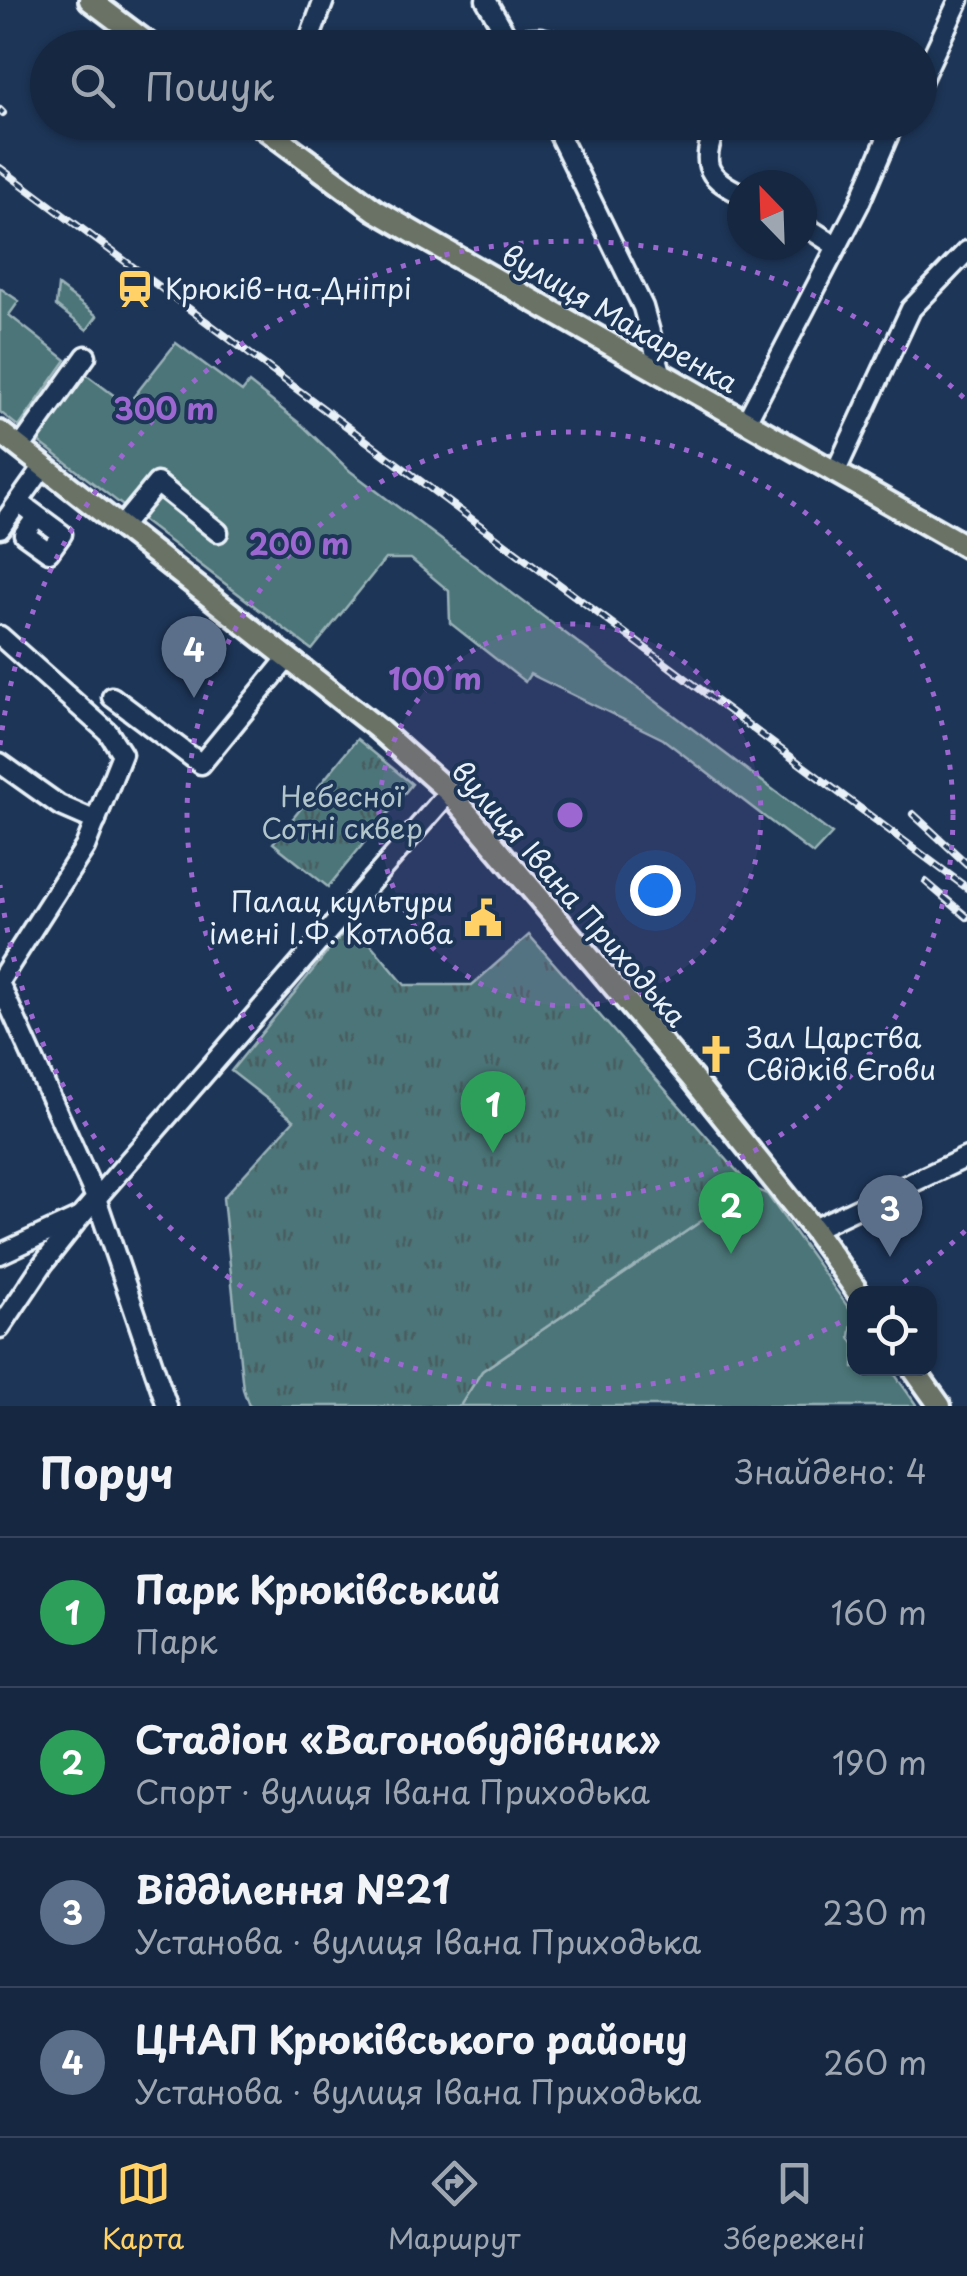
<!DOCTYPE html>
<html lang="uk">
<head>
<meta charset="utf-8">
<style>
	body { margin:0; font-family:"Playpen Sans",sans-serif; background:#23344c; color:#f1f3f6 }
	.controls { position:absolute; right:30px; bottom:30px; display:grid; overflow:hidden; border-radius:20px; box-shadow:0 2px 8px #0004 }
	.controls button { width:90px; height:90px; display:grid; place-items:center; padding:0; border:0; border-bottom:2px solid #35445a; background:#162841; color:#f1f3f6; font:50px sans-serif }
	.compass { position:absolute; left:727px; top:170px; width:90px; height:90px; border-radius:50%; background:#162841; box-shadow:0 2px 8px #0004; rotate:337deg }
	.you { position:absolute; left:655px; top:890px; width:35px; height:35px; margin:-25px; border:8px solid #fff; border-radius:50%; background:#1a73e8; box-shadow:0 0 0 15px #1a73e833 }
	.badge { display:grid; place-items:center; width:65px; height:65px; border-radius:50%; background:#ffd166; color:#fff; font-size:32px; font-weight:700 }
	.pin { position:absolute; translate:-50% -82px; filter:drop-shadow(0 2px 5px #0008) }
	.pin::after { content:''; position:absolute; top:52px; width:35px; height:30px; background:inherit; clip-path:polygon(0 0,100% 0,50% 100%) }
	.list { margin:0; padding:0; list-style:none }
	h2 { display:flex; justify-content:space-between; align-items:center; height:130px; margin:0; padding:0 40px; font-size:42px }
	h2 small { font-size:32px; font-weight:400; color:#9ea6b1 }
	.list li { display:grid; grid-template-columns:65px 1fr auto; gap:30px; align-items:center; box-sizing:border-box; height:150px; padding:0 40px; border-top:2px solid #35445a }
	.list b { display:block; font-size:38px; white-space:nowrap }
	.list p { margin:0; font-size:32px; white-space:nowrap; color:#9ea6b1 }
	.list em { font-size:32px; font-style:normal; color:#9ea6b1 }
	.icon { flex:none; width:55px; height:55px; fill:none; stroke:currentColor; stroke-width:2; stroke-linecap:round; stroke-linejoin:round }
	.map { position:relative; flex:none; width:967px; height:1406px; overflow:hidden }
	.search { position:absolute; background:#162841; box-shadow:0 2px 8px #0004; left:30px; right:30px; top:30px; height:110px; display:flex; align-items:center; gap:25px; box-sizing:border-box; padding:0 35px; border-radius:55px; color:#9ea6b1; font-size:38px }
	.sheet { height:730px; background:#162841 }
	nav { display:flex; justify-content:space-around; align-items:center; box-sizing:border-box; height:140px; border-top:2px solid #35445a; background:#162841; font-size:28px; color:#9ea6b1 }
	nav a { display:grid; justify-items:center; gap:5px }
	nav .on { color:#ffd166 }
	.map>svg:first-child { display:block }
	.grass { fill:#4b7478; stroke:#9ab2b8; stroke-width:2.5 }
	.park { fill:url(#park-tufts); stroke:#9ab2b8; stroke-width:2.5 }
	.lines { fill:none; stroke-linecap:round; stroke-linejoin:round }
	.minor-casing { stroke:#e8f1f8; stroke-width:25 }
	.major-casing { stroke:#e8f1f8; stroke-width:28 }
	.minor { stroke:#1d3557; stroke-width:18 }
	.major { stroke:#6a7266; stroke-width:20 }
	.rail-casing { stroke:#e8f1f8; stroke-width:8 }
	.rail { stroke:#1d3557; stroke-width:4; stroke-dasharray:11; stroke-linecap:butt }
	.ring { fill:none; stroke:#9c67d0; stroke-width:5; stroke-dasharray:5 10 }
	.labels { text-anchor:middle; stroke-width:8; stroke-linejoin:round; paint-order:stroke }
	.poi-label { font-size:28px; fill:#e8f1f8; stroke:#1d3557; text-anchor:start }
	.street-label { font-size:28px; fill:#e8f1f8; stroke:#1d3557 }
	.park-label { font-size:28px; fill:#b1c5cb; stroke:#1d3557 }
	.centre { fill:#9c67d0; stroke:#1d3557; stroke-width:5 }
	.ring-label { font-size:30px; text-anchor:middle; font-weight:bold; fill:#9c67d0; stroke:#1d3557; stroke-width:8; stroke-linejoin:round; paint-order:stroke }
</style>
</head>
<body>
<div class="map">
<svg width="967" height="1406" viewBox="0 0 967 1406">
	<defs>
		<pattern id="park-tufts" width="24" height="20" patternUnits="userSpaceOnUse" patternTransform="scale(2.5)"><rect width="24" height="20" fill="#4b7478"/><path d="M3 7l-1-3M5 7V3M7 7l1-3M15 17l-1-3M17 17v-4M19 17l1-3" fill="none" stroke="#485c5f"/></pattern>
	</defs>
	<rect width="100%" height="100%" fill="#1d3557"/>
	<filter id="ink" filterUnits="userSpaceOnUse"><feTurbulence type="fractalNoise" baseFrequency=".01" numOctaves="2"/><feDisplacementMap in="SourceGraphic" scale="20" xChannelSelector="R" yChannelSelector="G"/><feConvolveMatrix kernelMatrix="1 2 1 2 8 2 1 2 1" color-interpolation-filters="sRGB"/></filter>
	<g filter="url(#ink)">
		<g class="grass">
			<polygon points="58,286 97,316 87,330 56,306"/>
			<polygon points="0,288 19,301 9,315 66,360 19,427 0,412"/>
			<polygon points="176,343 242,392 249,383 303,426 350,471 832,834 813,854 663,739 530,674 525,682 450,623 449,591 411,559 385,559 312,650 34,438 84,373 127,405"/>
			<polygon points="751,1187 767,1194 853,1314 850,1337 854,1344 854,1368 891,1369 917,1406 459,1406 482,1371"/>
		</g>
		<g class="park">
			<polygon points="357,739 412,784 328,887 273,843"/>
			<polygon points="352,922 405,985 472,985 529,935 751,1187 482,1371 460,1406 249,1406 243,1389 223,1198 294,1120 231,1071"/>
		</g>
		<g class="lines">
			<g class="minor-casing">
				<g id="minor">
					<polyline points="486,0 513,47"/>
					<polyline points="508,39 540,38 582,48"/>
					<polyline points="306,48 324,0"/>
					<polyline points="920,83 959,0"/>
					<polyline points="553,122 643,307 661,372"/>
					<path d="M717 122C702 162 702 176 742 194"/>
					<polyline points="802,224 836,246"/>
					<polyline points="746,422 859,204 894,122"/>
					<polyline points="21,447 86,356"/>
					<polyline points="835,473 911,309 967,251"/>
					<polyline points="20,503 62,534 49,552 24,534 37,516"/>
					<polyline points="0,528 44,466"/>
					<polyline points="120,528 157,483 218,532"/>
					<polyline points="0,636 108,732 122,754 85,847 0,980"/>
					<polyline points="112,697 201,764 287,659"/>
					<polyline points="0,763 59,805 96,821"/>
					<polyline points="0,985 96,1198 167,1406"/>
					<polyline points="813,1229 967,1157"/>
					<polyline points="0,1254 80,1217"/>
					<polyline points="0,1328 43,1264 80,1217 449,792"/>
				</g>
			</g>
			<g class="major-casing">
				<g id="major">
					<polyline points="90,0 154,48"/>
					<polyline points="256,122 375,210 425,239 967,547"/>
					<polyline points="0,432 377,728 449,792 691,1077 813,1229 859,1294"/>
					<polyline points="913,1368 940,1406"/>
				</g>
			</g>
			<use href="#minor" class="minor"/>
			<use href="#major" class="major"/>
			<g class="rail-casing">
				<g id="rail">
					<polyline points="0,110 3,113"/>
					<polyline points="0,168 967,888"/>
					<polyline points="913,814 967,864"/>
					<polyline points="926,882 967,917"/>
				</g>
			</g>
			<use href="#rail" class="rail"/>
		</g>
	</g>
	<circle cx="570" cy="815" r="191" fill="#9c67d0" fill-opacity=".12"/>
	<g class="ring">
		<circle cx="570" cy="815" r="191"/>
		<circle cx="570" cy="815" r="383"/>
		<path d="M965 1231A574 574 0 0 1 891 1291M853 1315A574 574 0 0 1 0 885M0 745A574 574 0 0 1 965 399"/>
	</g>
	<defs>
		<g id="station-bare" transform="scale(3)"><path d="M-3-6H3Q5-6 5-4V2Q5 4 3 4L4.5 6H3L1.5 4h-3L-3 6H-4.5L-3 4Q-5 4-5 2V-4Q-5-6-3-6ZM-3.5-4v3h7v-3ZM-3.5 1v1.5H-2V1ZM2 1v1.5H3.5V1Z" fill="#ffd166" stroke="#1d3557" stroke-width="2.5" paint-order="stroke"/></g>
		<g id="civic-bare" transform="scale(3)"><path d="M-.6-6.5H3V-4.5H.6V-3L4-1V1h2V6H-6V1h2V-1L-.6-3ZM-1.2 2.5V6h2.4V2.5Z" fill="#ffd166" stroke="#1d3557" stroke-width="2.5" paint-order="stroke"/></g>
		<g id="church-bare" transform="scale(3)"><path d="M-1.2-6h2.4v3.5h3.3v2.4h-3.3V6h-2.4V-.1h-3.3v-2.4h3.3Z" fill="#ffd166" stroke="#1d3557" stroke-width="2.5" paint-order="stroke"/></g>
	</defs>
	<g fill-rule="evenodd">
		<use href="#station-bare" x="135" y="289"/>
		<use href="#civic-bare" x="483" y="918"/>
		<use href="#church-bare" x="716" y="1054"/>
	</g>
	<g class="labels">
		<g class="poi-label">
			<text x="165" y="299">Крюків-на-Дніпрі</text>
			<text x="453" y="912" text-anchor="end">Палац культури<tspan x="453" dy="32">імені І.Ф. Котлова</tspan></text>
			<text x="746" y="1048">Зал Царства<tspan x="746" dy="32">Свідків Єгови</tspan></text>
		</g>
		<g class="street-label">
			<text transform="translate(620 319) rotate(30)" y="10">вулиця Макаренка</text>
			<text transform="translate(569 894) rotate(49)" y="10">вулиця Івана Приходька</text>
		</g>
		<g class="park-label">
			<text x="342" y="807">Небесної<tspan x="342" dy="32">Сотні сквер</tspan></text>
		</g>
	</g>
	<circle cx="570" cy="815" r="15" class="centre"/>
	<g class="ring-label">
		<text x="164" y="420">300 m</text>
		<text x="299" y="555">200 m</text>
		<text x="435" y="690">100 m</text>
	</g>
</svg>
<div class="controls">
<button><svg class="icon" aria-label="locate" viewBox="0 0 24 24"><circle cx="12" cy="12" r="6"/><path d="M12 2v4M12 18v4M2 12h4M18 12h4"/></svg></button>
</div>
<svg class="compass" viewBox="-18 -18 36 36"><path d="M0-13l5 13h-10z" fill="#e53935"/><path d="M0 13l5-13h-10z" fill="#9ea6b1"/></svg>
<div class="you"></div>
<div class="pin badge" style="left:493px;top:1153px;background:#2e9e5b">1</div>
<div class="pin badge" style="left:731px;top:1254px;background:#2e9e5b">2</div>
<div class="pin badge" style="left:890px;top:1257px;background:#5c6f8a">3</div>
<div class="pin badge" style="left:194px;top:698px;background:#5c6f8a">4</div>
<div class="search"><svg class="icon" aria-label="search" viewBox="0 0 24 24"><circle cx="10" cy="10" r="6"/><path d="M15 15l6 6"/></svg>Пошук</div>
</div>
<section class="sheet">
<h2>Поруч<small>Знайдено: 4</small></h2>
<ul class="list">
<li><span class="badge" style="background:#2e9e5b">1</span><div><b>Парк Крюківський</b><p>Парк</p></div><em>160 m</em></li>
<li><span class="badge" style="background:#2e9e5b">2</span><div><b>Стадіон «Вагонобудівник»</b><p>Спорт · вулиця Івана Приходька</p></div><em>190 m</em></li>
<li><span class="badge" style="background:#5c6f8a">3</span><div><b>Відділення №21</b><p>Установа · вулиця Івана Приходька</p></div><em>230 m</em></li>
<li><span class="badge" style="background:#5c6f8a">4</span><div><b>ЦНАП Крюківського району</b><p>Установа · вулиця Івана Приходька</p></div><em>260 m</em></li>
</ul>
</section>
<nav>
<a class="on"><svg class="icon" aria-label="map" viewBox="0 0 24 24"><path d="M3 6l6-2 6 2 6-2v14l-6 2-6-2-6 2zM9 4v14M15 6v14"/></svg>Карта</a>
<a><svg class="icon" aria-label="directions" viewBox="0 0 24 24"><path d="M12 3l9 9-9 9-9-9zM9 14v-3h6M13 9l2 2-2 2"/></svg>Маршрут</a>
<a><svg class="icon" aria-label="saved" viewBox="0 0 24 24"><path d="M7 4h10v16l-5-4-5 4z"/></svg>Збережені</a>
</nav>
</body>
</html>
